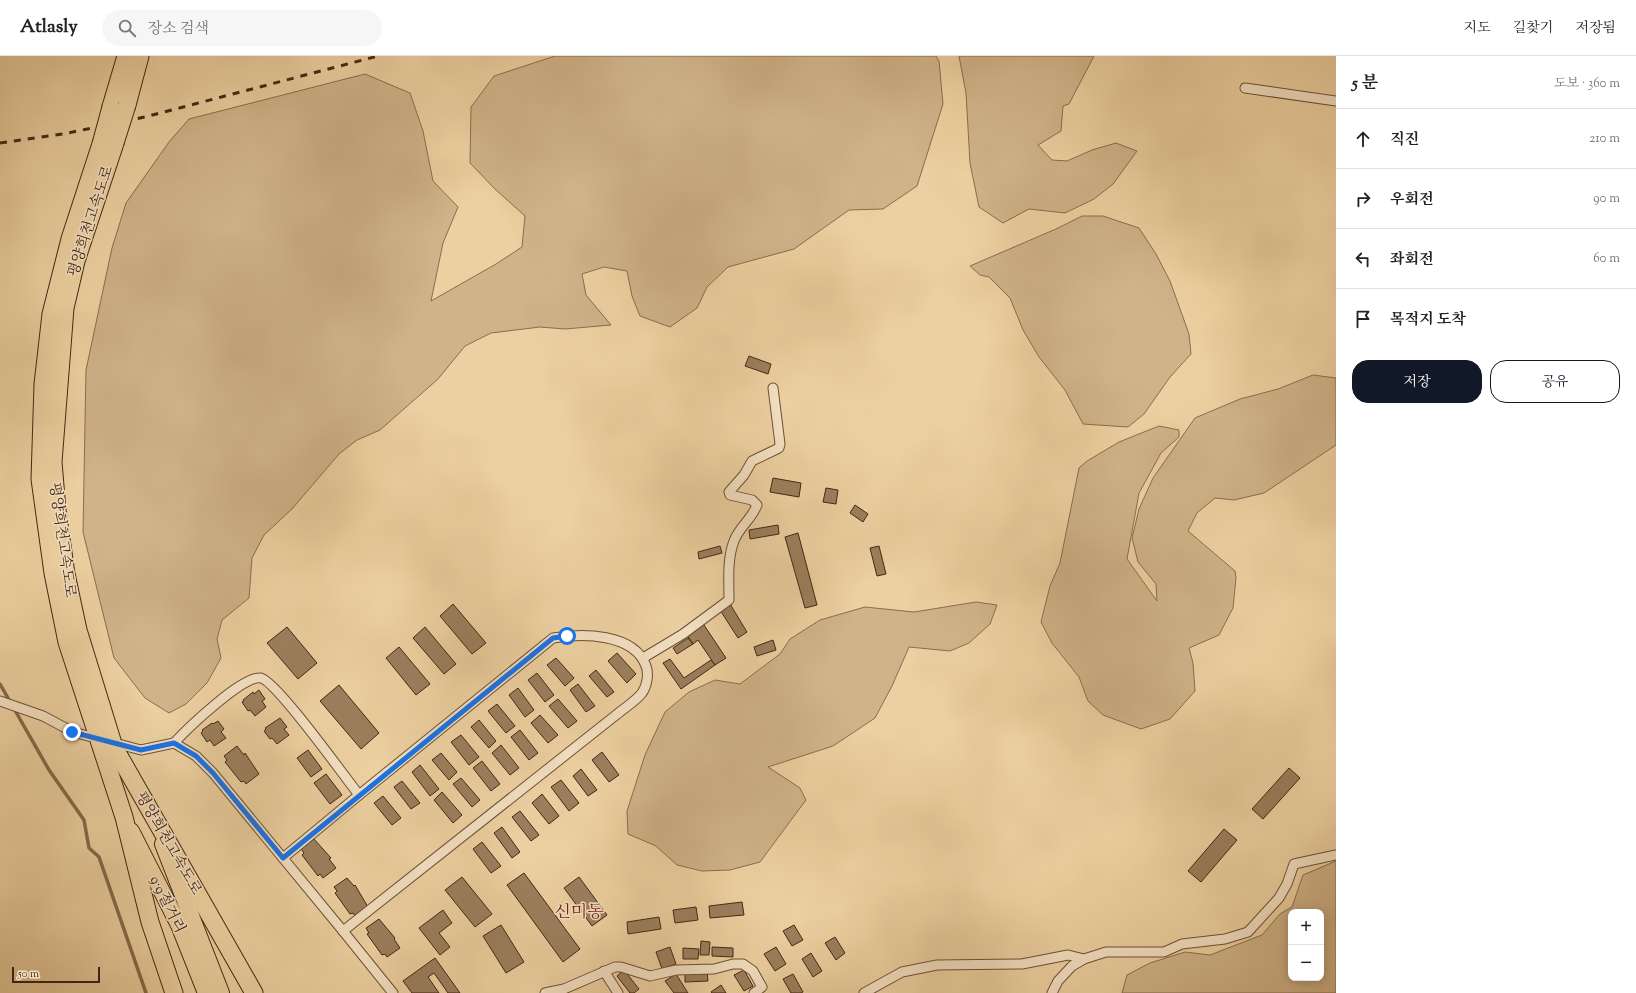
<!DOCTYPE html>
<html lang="ko">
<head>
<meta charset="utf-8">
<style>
	body { margin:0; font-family:"Sorts Mill Goudy","Noto Serif KR",serif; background:#f6f6f6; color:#222 }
	.controls { position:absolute; right:12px; bottom:12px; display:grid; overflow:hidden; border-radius:8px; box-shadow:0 2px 10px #0003 }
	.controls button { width:36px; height:36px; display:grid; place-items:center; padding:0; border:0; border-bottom:1px solid #e0e0e0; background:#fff; color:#222; font:20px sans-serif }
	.scale { position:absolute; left:12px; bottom:10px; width:88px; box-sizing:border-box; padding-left:4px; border:2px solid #432713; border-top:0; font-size:11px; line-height:14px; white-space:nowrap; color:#432713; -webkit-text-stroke:3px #f3e0c2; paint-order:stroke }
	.stop { position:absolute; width:12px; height:12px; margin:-9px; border:3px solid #1a73e8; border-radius:50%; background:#fff }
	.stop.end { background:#1a73e8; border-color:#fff; box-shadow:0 1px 4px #0008 }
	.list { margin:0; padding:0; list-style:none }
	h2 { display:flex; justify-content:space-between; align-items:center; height:52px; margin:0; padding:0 16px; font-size:17px }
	h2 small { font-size:13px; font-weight:400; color:#767676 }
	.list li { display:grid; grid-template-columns:26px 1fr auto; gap:12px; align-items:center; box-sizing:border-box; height:60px; padding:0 16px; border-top:1px solid #e0e0e0 }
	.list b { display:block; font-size:15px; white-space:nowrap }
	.list em { font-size:13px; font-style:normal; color:#767676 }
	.actions { display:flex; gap:8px; padding:12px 16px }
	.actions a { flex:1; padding:9px 0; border:1px solid #111827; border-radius:16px; text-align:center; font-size:14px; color:#111827 }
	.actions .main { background:#111827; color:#fff }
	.icon { flex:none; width:22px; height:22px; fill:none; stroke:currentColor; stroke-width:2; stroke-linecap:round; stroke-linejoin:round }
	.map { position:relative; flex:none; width:1336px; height:937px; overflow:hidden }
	header { display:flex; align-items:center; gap:24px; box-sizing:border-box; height:56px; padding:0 20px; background:#fff; border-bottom:1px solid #e0e0e0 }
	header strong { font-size:19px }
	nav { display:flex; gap:22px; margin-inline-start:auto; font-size:14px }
	.search { width:280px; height:36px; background:#f6f6f6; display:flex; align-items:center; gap:10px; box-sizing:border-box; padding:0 14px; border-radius:22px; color:#767676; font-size:15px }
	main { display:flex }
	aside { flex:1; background:#fff }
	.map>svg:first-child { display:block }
	.green { fill:#d0b389; stroke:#8a6d4e; fill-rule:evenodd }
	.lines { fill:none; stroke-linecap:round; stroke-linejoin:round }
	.stream { stroke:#866a4b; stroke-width:3.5 }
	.building { fill:#9b7f5d; stroke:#432713 }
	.minor-casing { stroke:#6e5136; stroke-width:11 }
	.trunk-casing { stroke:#432713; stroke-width:18 }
	.motorway-casing { stroke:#432713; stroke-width:19 }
	.minor { stroke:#f3e0c2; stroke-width:9 }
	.trunk { stroke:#edd0a1; stroke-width:16 }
	.motorway { stroke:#edd0a1; stroke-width:17 }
	.rail { stroke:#432713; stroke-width:3; stroke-dasharray:7 7; stroke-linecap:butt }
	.motorway-bridge-casing { stroke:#432713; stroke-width:19; stroke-linecap:butt }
	.motorway-bridge { stroke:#edd0a1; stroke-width:17 }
	.route { stroke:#1a73e8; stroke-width:5 }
	.labels { text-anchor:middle; stroke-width:3; stroke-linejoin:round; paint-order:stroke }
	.street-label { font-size:15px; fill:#432713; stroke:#f3e0c2 }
	.quarter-label { font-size:17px; fill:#7a1f14; stroke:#f3e0c2 }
</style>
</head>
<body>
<header>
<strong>Atlasly</strong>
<div class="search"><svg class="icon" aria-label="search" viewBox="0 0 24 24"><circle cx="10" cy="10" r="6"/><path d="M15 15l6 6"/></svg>장소 검색</div>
<nav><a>지도</a><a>길찾기</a><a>저장됨</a></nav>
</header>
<main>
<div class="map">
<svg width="1336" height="937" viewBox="0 0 1336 937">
	<rect width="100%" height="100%" fill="#edd0a1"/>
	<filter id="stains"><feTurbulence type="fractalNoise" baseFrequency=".005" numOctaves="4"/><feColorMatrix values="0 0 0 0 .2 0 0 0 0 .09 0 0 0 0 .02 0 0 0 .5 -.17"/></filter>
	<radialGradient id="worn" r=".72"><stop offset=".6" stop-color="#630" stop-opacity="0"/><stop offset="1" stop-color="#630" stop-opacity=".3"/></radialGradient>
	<g class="green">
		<polygon points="555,0 936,0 939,5 943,48 917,130 883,153 849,154 794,193 728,211 707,231 697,252 670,271 640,260 632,240 627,215 604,211 582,218 586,239 611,269 565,273 540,271 491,277 465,290 438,323 380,374 357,384 339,398 292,453 264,479 252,502 249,542 222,564 217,583 221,602 207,627 186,648 169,657 145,642 114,602 83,476 86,314 112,192 126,147 169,86 189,63 365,18 410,37 423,75 433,125 458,151 443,187 431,245 496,208 522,191 525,160 496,134 470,107 471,51 494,20"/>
		<polygon points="959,0 1094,0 1069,48 1063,50 1061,75 1038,89 1052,104 1067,105 1092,94 1116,87 1137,95 1113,128 1094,143 1065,157 1029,153 1003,167 979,151 970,107 966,37"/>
		<polygon points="1082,160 1103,160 1139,172 1156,198 1170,225 1189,278 1191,298 1170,321 1144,358 1128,371 1083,368 1065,334 1039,301 1023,274 1010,242 989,221 980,219 970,210 1056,173"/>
		<polygon points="1313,319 1336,322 1336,389 1264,437 1234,444 1215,442 1197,457 1188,475 1235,515 1236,522 1233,552 1219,579 1189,592 1193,607 1195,635 1170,663 1141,673 1103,659 1088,645 1079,621 1052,587 1041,566 1050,530 1060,507 1079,412 1087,405 1119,386 1159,370 1179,374 1179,381 1161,397 1139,437 1127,503 1157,545 1156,528 1138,506 1132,482 1139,453 1153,422 1195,362 1240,343 1278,333"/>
		<polygon points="976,546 997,549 990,568 969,587 950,595 909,591 892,630 875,662 833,690 768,711 800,732 806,744 760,806 730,814 702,815 677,809 656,790 628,778 627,755 645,699 665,656 689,636 715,624 740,628 780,598 790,583 820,564 865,551 914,556"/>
		<path d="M1336 805V937H1122L1127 919 1150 907 1185 896 1210 899 1262 879 1280 858 1292 851 1303 819ZM1291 856H1321V922H1291Z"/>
	</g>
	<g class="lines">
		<polyline class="stream" points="0,628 49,714 84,764 89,792 99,801 146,937"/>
	</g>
	<g class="building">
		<polygon points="749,300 771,308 768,318 745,310"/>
		<polygon points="773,422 801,427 799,441 770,436"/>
		<polygon points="826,432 838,434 836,448 823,446"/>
		<polygon points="855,449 868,458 863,466 850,457"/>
		<polygon points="778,469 779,478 750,483 749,474"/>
		<polygon points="798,477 817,549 805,552 785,481"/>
		<polygon points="720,490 722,497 699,503 698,496"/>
		<polygon points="879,490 886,518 877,520 870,492"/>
		<polygon points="453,548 486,587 472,598 440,560"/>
		<polygon points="730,548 747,576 738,582 720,554"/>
		<polygon points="704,569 726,602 715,609 698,584 693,588 687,579"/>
		<polygon points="287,571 317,607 298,623 267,587"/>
		<polygon points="425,571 456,608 444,618 413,582"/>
		<polygon points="688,582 693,588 677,598 673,592"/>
		<polygon points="773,584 776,594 757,600 754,591"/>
		<polygon points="399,591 430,628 416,639 386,602"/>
		<polygon points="617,597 636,618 627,627 608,605"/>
		<polygon points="556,602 574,622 565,630 547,609"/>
		<polygon points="670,603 684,622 711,604 715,609 681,633 663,607"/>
		<polygon points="596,614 614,636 607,641 589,620"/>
		<polygon points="537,617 554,639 545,646 528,624"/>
		<polygon points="578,628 595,650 586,656 570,634"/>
		<polygon points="339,629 379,677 361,693 320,645"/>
		<polygon points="518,632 534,654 525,661 509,639"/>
		<polygon points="259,634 265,643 262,645 266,651 255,660 250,654 248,655 242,646 244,645 243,644 253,636 254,638"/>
		<polygon points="558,643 577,665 568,672 549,650"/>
		<polygon points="497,648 515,670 506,677 488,655"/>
		<polygon points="540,659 558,679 548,687 531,667"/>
		<polygon points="280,662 287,671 284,673 289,679 277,688 272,682 270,683 264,675 266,673 265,672"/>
		<polygon points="479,664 496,685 489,692 471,671"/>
		<polygon points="218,665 224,673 221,676 226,682 214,690 210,684 207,686 201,677 203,675 202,674 212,667 213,668"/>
		<polygon points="520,674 538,697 529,704 511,681"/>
		<polygon points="461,679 479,701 469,709 451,686"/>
		<polygon points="501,689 519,712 510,719 492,697"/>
		<polygon points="237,690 244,699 245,697 259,718 246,728 244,725 241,726 225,706 227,704 224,700"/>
		<polygon points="308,694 322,713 311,721 297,702"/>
		<polygon points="602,696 619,719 609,726 592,704"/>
		<polygon points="441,697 457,716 449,724 432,704"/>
		<polygon points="482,705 500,728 491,735 473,712"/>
		<polygon points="420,709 439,733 430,740 412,716"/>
		<polygon points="1289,712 1300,722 1263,763 1252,753"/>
		<polygon points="581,713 597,734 588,740 573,720"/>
		<polygon points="326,718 342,739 330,748 314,727"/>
		<polygon points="461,722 480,744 472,751 453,728"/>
		<polygon points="561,724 579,747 569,755 551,731"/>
		<polygon points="402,725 420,747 411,753 394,731"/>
		<polygon points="442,736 462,759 453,767 434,744"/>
		<polygon points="542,738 559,760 549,768 532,747"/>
		<polygon points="383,740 401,762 392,769 374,747"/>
		<polygon points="520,755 539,779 531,785 512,761"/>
		<polygon points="502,771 520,796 512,802 494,777"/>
		<polygon points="1224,773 1237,784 1201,826 1188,815"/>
		<polygon points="314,783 331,802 329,803 336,812 323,822 320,818 318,820 302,799 304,797 301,793"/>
		<polygon points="482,786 501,810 491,817 473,793"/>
		<polygon points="524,817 580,893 563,906 507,829"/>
		<polygon points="462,821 492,858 475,871 445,834"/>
		<polygon points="579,821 607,859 592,870 564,832"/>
		<polygon points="347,822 354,830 355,829 368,851 355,860 353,857 350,858 335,837 337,835 334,831"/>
		<polygon points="742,846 744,859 710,862 709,850"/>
		<polygon points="696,851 698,864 675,867 673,854"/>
		<polygon points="443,854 452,867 439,877 450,891 440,899 419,872"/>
		<polygon points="659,861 661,873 628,878 627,866"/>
		<polygon points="379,863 395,882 394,883 400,892 387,901 385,898 382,899 367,878 369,877 366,872"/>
		<polygon points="501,869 524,906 506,917 483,880"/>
		<polygon points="794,869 803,884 792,890 783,875"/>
		<polygon points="835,881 845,897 836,904 825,887"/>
		<polygon points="701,885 710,886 709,899 700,899"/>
		<polygon points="670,891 676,908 662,913 656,896"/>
		<polygon points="712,891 733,892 733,901 712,900"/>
		<polygon points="776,891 786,908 775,915 764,898"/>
		<polygon points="683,892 699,893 698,903 683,903"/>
		<polygon points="811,897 822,915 813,921 802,903"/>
		<polygon points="435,902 460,937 448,937 434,917 428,921 439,937 412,937 403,925"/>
		<polygon points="624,914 639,933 634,937 630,937 617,920"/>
		<polygon points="744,914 753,930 744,935 734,919"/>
		<polygon points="707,915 708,925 685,926 685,916"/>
		<polygon points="676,918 688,937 674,937 665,925"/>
		<polygon points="793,918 803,936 801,937 791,937 783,923"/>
		<polygon points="721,929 726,937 712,937 711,936"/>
	</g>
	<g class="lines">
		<g class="minor-casing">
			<g id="minor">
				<polyline points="1245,32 1336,45"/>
				<path d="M643 602 683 578 729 544C729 525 727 503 734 485 739 471 752 463 757 449L752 444 730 439 729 436 744 419 752 405 779 392 780 388 773 332"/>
				<polyline points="0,645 43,660 73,676 141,694 174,687 196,700 213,717 343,875 393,937"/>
				<path d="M174 687C187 673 243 619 261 622 277 626 344 720 359 739"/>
				<path d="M283 802 359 739 553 582C582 577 634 577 646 610 649 618 647 630 642 637 636 645 624 652 616 659L343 875"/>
				<polyline points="604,915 618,937"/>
				<polyline points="545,937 564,933 615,911 621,911 650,920 676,914 714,913 733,908 743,908 753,915 762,931 754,937"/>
				<polyline points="864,937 902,916 937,909 1022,908 1068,899 1084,903"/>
				<polyline points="1052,937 1058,925 1072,910 1084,903 1106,896 1164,896 1182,888 1225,883 1248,876 1279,842 1287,828 1294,808 1336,799"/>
			</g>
		</g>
		<g class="trunk-casing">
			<g id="trunk">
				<polyline points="131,775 179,869 206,937"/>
				<polyline points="163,788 221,937"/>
			</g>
		</g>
		<g class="motorway-casing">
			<g id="motorway">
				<polyline points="127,49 140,0"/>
				<polyline points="111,51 126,0"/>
				<polyline points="115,87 76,205 65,252 53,406 57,454 66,518 78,574 114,691 254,937"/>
				<polyline points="101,88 70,183 51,258 43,328 40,423 53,517 67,586 124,761 150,866 174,937"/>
			</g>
		</g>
		<use href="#minor" class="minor"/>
		<use href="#trunk" class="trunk"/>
		<use href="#motorway" class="motorway"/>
		<polyline class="rail" points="0,87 63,78 145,61 378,0"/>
		<g class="motorway-bridge-casing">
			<g id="motorway-bridge">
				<polyline points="115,87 127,49"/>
				<polyline points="101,88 111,51"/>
			</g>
		</g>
		<use href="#motorway-bridge" class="motorway-bridge"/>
	</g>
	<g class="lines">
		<polyline class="route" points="72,676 141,694 174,687 196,700 213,717 283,802 553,582 567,580"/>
	</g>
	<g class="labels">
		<g class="street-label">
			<text transform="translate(90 165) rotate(-72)" y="5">평양희천고속도로</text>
			<text transform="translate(63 484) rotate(82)" y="5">평양희천고속도로</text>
			<text transform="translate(169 787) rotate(60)" y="5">평양희천고속도로</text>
			<text transform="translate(168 848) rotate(64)" y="5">9·9절거리</text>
		</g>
		<g class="quarter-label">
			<text x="579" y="861">신미동</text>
		</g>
	</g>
	<rect width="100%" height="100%" filter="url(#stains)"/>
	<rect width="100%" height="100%" fill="url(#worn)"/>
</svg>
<div class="controls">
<button>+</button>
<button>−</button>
</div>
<div class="scale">50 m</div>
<div class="stop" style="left:567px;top:580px"></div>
<div class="stop end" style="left:72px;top:676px"></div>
</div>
<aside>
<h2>5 분<small>도보 · 360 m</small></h2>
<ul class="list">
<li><svg class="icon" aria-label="ahead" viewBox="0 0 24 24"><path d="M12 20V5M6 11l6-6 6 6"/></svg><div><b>직진</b></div><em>210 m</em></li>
<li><svg class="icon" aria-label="right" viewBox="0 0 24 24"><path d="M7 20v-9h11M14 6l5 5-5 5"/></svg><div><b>우회전</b></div><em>90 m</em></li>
<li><svg class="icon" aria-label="left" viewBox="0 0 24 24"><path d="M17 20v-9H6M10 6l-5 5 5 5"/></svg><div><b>좌회전</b></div><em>60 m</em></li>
<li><svg class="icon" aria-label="arrive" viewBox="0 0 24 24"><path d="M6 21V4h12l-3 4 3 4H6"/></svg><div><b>목적지 도착</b></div></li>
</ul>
<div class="actions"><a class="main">저장</a><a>공유</a></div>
</aside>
</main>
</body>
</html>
